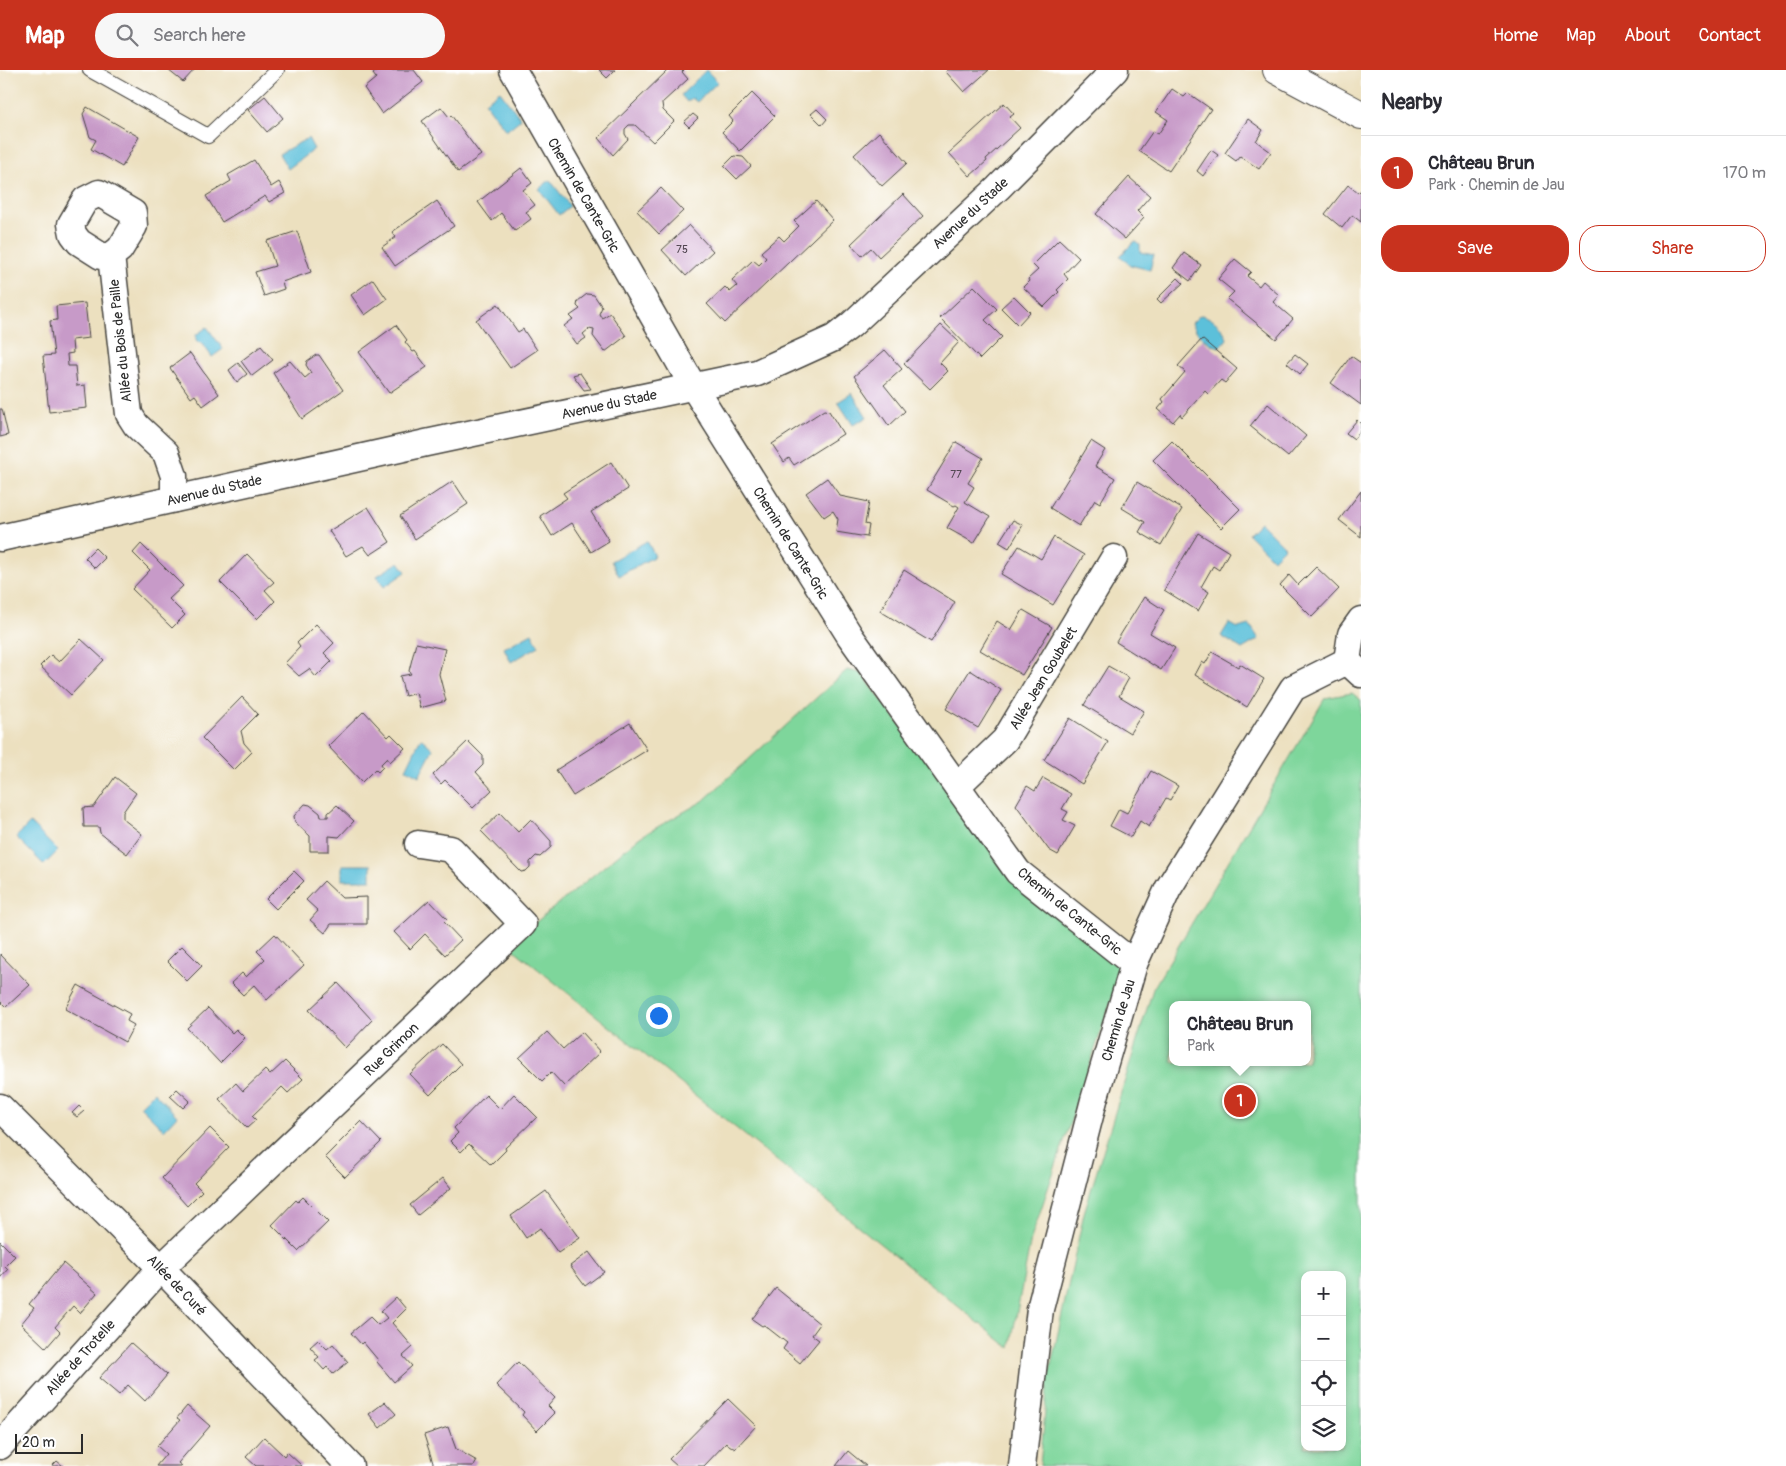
<!DOCTYPE html>
<html lang="en">
<head>
<meta charset="utf-8">
<style>
	body { margin:0; font-family:Pangolin,sans-serif; background:#f7f7f7; color:#2b2b33 }
	.controls { position:absolute; right:15px; bottom:15px; display:grid; overflow:hidden; border-radius:10px; box-shadow:0 2px 8px #0003 }
	.controls button { width:45px; height:45px; display:grid; place-items:center; padding:0; border:0; border-bottom:1px solid #e1e1e2; background:#fff; color:#2b2b33; font:25px sans-serif }
	.scale { position:absolute; left:15px; bottom:12px; width:68px; box-sizing:border-box; padding-left:5px; border:2px solid #2b2b2b; border-top:0; font-size:14px; line-height:18px; white-space:nowrap; color:#2b2b2b; -webkit-text-stroke:4px #fff; paint-order:stroke }
	.you { position:absolute; left:658px; top:945px; width:18px; height:18px; margin:-12px; border:4px solid #fff; border-radius:50%; background:#1a73e8; box-shadow:0 0 0 8px #1a73e833 }
	.badge { display:grid; place-items:center; width:32px; height:32px; border-radius:50%; background:#c8321e; color:#fff; font-size:16px; font-weight:700 }
	.pin { position:absolute; translate:-50% -50%; border:2px solid #fff; box-shadow:0 1px 5px #0006 }
	.popup { position:absolute; left:1169px; top:931px; width:142px; height:65px; box-sizing:border-box; display:grid; place-content:center; border-radius:10px; background:#fff; filter:drop-shadow(0 1px 4px #0005); font-size:16px; white-space:nowrap; color:#7c7c81 }
	.popup b { font-size:19px; color:#2b2b33 }
	.popup::after { content:''; position:absolute; left:50%; top:100%; margin-left:-10px; border:10px solid transparent; border-top-color:#fff }
	.list { margin:0; padding:0; list-style:none }
	h2 { display:flex; justify-content:space-between; align-items:center; height:65px; margin:0; padding:0 20px; font-size:21px }
	h2 small { font-size:16px; font-weight:400; color:#7c7c81 }
	.list li { display:grid; grid-template-columns:32px 1fr auto; gap:15px; align-items:center; box-sizing:border-box; height:75px; padding:0 20px; border-top:1px solid #e1e1e2 }
	.list b { display:block; font-size:19px; white-space:nowrap }
	.list p { margin:0; font-size:16px; white-space:nowrap; color:#7c7c81 }
	.list em { font-size:16px; font-style:normal; color:#7c7c81 }
	.actions { display:flex; gap:10px; padding:15px 20px }
	.actions a { flex:1; padding:11px 0; border:1px solid #c8321e; border-radius:20px; text-align:center; font-size:18px; color:#c8321e }
	.actions .main { background:#c8321e; color:#fff }
	.icon { flex:none; width:28px; height:28px; fill:none; stroke:currentColor; stroke-width:2; stroke-linecap:round; stroke-linejoin:round }
	.map { position:relative; flex:none; width:1361px; height:1396px; overflow:hidden }
	header { display:flex; align-items:center; gap:30px; box-sizing:border-box; height:70px; padding:0 25px; background:#c8321e; color:#fff }
	header strong { font-size:24px }
	nav { display:flex; gap:28px; margin-inline-start:auto; font-size:18px }
	.search { width:350px; height:45px; background:#f7f7f7; display:flex; align-items:center; gap:12px; box-sizing:border-box; padding:0 18px; border-radius:28px; color:#7c7c81; font-size:19px }
	main { display:flex }
	aside { flex:1; background:#fff }
	.map>svg:first-child { display:block }
	.green { fill:#7ed69b; stroke:#548063; fill-rule:evenodd }
	.water { fill:#5cc0da; stroke:#447682 }
	.building { fill:#c79ac8 }
	.lines { fill:none; stroke-linecap:round; stroke-linejoin:round }
	.service-casing { stroke:#484641; stroke-width:16 }
	.minor-casing { stroke:#484641; stroke-width:29 }
	.secondary-casing { stroke:#484641; stroke-width:30 }
	.service { stroke:#fff; stroke-width:14 }
	.minor { stroke:#fff; stroke-width:26 }
	.secondary { stroke:#fff; stroke-width:28 }
	.labels { text-anchor:middle; stroke-width:5; stroke-linejoin:round; paint-order:stroke }
	.number-label { font-size:11px; fill:#524752 }
	.street-label { font-size:14px; fill:#2b2b2b; stroke:#fff }
</style>
</head>
<body>
<header>
<strong>Map</strong>
<div class="search"><svg class="icon" aria-label="search" viewBox="0 0 24 24"><circle cx="10" cy="10" r="6"/><path d="M15 15l6 6"/></svg>Search here</div>
<nav><a>Home</a><a>Map</a><a>About</a><a>Contact</a></nav>
</header>
<main>
<div class="map">
<svg width="1361" height="1396" viewBox="0 0 1361 1396">
	<rect width="100%" height="100%" fill="#fff"/>
	<filter id="ink" filterUnits="userSpaceOnUse"><feTurbulence type="fractalNoise" baseFrequency=".02" numOctaves="2"/><feDisplacementMap in="SourceGraphic" scale="10" xChannelSelector="R" yChannelSelector="G"/><feConvolveMatrix kernelMatrix="1 2 1 2 8 2 1 2 1" color-interpolation-filters="sRGB"/></filter>
	<filter id="wash" filterUnits="userSpaceOnUse"><feTurbulence type="fractalNoise" baseFrequency=".0096" numOctaves="4" result="noise"/><feDisplacementMap in="SourceGraphic" scale="20" xChannelSelector="R" yChannelSelector="G"/><feGaussianBlur stdDeviation="1.12" result="paint"/><feColorMatrix in="noise" values="0 0 0 0 0 0 0 0 0 0 0 0 0 0 0 0 0 1.4 0 .05"/><feComposite in="paint" operator="in"/></filter>
	<g filter="url(#wash)">
		<rect width="100%" height="100%" fill="#ece0bf"/>
		<g class="green">
			<polygon points="847,600 861,603 1017,808 1123,896 1031,1169 1010,1278 508,875 640,767 703,731"/>
			<path d="M1352 623 1361 630V1396H1040L1048 1309 1084 1143 1153 919 1325 628ZM1172 935H1308V992H1172ZM1305 1205H1342V1377H1305Z"/>
		</g>
		<g class="water">
			<polygon points="706,0 718,12 697,32 692,28 687,32 681,25"/>
			<polygon points="500,21 521,49 506,61 485,32"/>
			<polygon points="308,68 314,79 288,99 279,84"/>
			<polygon points="550,110 570,136 559,145 539,119"/>
			<polygon points="1135,171 1140,175 1140,182 1154,185 1150,200 1130,195 1120,186"/>
			<path d="M1200 245C1210 245 1225 259 1227 269L1220 277C1210 276 1195 263 1192 253Z"/>
			<polygon points="207,257 223,279 212,287 202,273 197,272 196,270 196,265"/>
			<polygon points="852,323 867,347 853,355 838,332"/>
			<polygon points="1260,452 1285,477 1273,489 1248,464"/>
			<polygon points="647,471 655,486 619,506 611,491"/>
			<polygon points="399,492 406,502 384,517 377,506"/>
			<polygon points="1229,553 1238,558 1250,555 1259,569 1242,579 1221,566"/>
			<polygon points="532,563 539,576 511,592 504,578"/>
			<polygon points="421,668 433,679 419,706 406,699"/>
			<polygon points="30,753 58,781 44,795 16,767"/>
			<rect x="342" y="795" width="29" height="15"/>
			<polygon points="154,1022 177,1046 164,1060 140,1036"/>
		</g>
		<g id="blocks">
			<g class="building">
				<polygon points="168,0 194,0 183,12"/>
				<polygon points="378,0 414,0 423,12 382,44 364,18 376,8 373,4"/>
				<polygon points="599,0 615,0 607,8"/>
				<polygon points="668,0 684,0 682,2 688,9 662,33 663,40 674,51 653,72 635,55 629,55 625,59 625,64 628,69 613,85 598,68"/>
				<polygon points="947,0 989,0 964,22 946,2"/>
				<polygon points="1172,19 1184,27 1188,23 1211,39 1169,101 1139,81 1153,61 1158,64 1168,50 1156,42"/>
				<polygon points="752,23 775,46 740,81 722,62 733,51 729,46"/>
				<polygon points="265,26 283,48 267,62 248,40"/>
				<polygon points="1004,33 1014,44 1010,47 1020,58 986,89 987,91 970,106 949,83"/>
				<polygon points="87,37 139,67 122,97 91,79 96,70 90,67 83,44"/>
				<polygon points="441,37 449,47 451,45 481,85 458,102 422,51"/>
				<polygon points="817,39 827,49 822,55 811,44"/>
				<polygon points="693,44 698,48 689,57 684,52"/>
				<polygon points="1248,49 1263,60 1256,71 1271,82 1259,99 1240,86 1236,91 1225,83"/>
				<polygon points="879,62 907,93 882,116 854,85"/>
				<polygon points="1211,80 1218,85 1203,106 1197,101"/>
				<polygon points="734,86 743,87 751,96 737,109 724,96"/>
				<polygon points="254,90 271,117 279,112 285,123 269,132 265,126 222,152 206,126 231,111 228,105"/>
				<polygon points="521,98 532,113 523,120 535,135 526,142 531,149 515,161 501,143 492,151 478,132"/>
				<polygon points="1129,107 1150,126 1137,141 1144,148 1125,169 1096,144"/>
				<polygon points="1348,115 1358,123 1361,120 1361,152 1352,145 1342,158 1325,144"/>
				<polygon points="661,118 683,141 659,164 637,141"/>
				<polygon points="903,124 923,146 879,187 871,178 862,186 851,174"/>
				<polygon points="437,131 454,156 395,196 382,177 396,167 392,162"/>
				<polygon points="816,131 833,150 725,253 707,234 725,217 730,222 737,216 732,210 753,190 759,195 766,188 761,182 779,166 784,171 799,156 794,151"/>
				<polygon points="689,155 713,181 686,206 662,180"/>
				<polygon points="297,161 311,202 282,212 284,219 264,226 255,202 275,196 267,171"/>
				<polygon points="1059,169 1079,188 1064,204 1068,209 1057,220 1059,222 1044,237 1023,217 1029,211 1028,209 1038,200 1033,195"/>
				<polygon points="1184,183 1201,195 1190,211 1173,198"/>
				<polygon points="1235,189 1251,202 1247,206 1259,216 1263,211 1279,225 1273,232 1293,249 1276,269 1227,229 1234,222 1218,209"/>
				<polygon points="1178,208 1183,213 1161,233 1157,229"/>
				<polygon points="373,209 387,229 365,245 351,225"/>
				<polygon points="974,216 997,239 985,250 1002,267 980,289 940,248"/>
				<polygon points="587,224 594,225 602,237 599,244 602,248 610,243 626,266 605,282 593,266 594,260 589,259 583,264 586,268 577,274 564,256 573,249 570,246 580,239 577,236 578,231"/>
				<polygon points="1014,226 1030,242 1018,255 1001,238"/>
				<polygon points="85,233 89,268 72,270 73,283 67,284 68,296 75,296 77,316 85,315 87,338 49,342 43,286 54,285 50,251 57,250 56,236"/>
				<polygon points="498,234 518,262 523,259 537,280 510,298 476,250"/>
				<polygon points="396,255 407,270 405,272 413,282 415,281 427,297 389,323 359,282"/>
				<polygon points="941,255 959,272 940,293 948,301 930,319 904,294"/>
				<polygon points="1202,269 1237,299 1225,313 1221,310 1208,324 1205,321 1182,347 1180,344 1173,352 1158,339 1164,332 1162,329 1185,302 1178,296"/>
				<polygon points="261,276 273,290 252,306 241,291"/>
				<polygon points="885,280 902,299 884,315 905,341 889,356 854,306"/>
				<polygon points="190,283 219,324 203,336 195,325 191,328 170,298"/>
				<polygon points="1295,284 1308,294 1300,304 1287,293"/>
				<polygon points="316,285 319,285 343,320 302,349 273,303 290,291 305,308 311,303 306,295 307,291"/>
				<polygon points="1351,286 1361,293 1361,335 1331,313"/>
				<polygon points="238,293 247,304 237,312 229,300"/>
				<polygon points="580,303 591,319 584,320 573,305"/>
				<polygon points="1268,334 1306,366 1288,387 1250,356"/>
				<polygon points="0,339 2,339 8,365 0,367"/>
				<polygon points="824,340 829,341 843,364 794,395 789,388 784,392 772,374"/>
				<polygon points="1357,350 1361,354 1361,359 1354,369 1346,363"/>
				<polygon points="1091,371 1105,380 1095,396 1115,408 1100,433 1095,430 1079,456 1050,438"/>
				<polygon points="1172,371 1240,439 1221,458 1153,390"/>
				<polygon points="956,372 983,388 968,413 974,417 965,432 990,447 974,473 947,458 959,437 956,435 954,436 927,420"/>
				<polygon points="611,392 628,419 591,442 609,471 591,482 572,453 552,466 540,446 567,428 563,423"/>
				<polygon points="827,408 840,426 869,432 865,454 869,455 867,467 836,462 838,449 833,441 824,447 806,423"/>
				<polygon points="453,411 468,434 415,469 400,446"/>
				<polygon points="1137,412 1182,439 1161,475 1139,462 1145,452 1122,438"/>
				<polygon points="1361,421 1361,467 1339,450"/>
				<polygon points="368,437 390,472 370,485 363,476 346,486 329,461"/>
				<polygon points="1013,450 1023,455 1009,478 999,472"/>
				<polygon points="1198,463 1229,482 1219,500 1213,496 1201,517 1209,522 1198,541 1164,520"/>
				<polygon points="1054,467 1084,485 1053,535 1001,504 1019,476 1041,489"/>
				<polygon points="141,474 183,516 169,529 185,545 172,558 132,519 150,500 133,483"/>
				<polygon points="95,478 105,488 95,498 85,488"/>
				<polygon points="247,484 274,512 265,520 275,531 257,549 220,512"/>
				<polygon points="1316,497 1339,519 1312,547 1280,515 1289,505 1298,515"/>
				<polygon points="904,500 955,532 931,572 880,541"/>
				<polygon points="1144,527 1164,540 1150,563 1175,578 1161,600 1116,572"/>
				<polygon points="1023,540 1052,557 1022,605 980,580 997,551 1011,560"/>
				<polygon points="316,554 334,573 324,583 332,591 316,607 309,599 299,606 285,593 300,577 297,573"/>
				<polygon points="81,569 104,590 71,625 40,596 51,585 59,592"/>
				<polygon points="416,573 445,579 439,604 446,631 420,638 416,623 405,626 400,606 411,604 409,601"/>
				<polygon points="1212,582 1238,597 1240,594 1264,609 1247,637 1195,605 1202,592 1205,594"/>
				<polygon points="1108,596 1129,608 1119,626 1144,641 1130,663 1084,635"/>
				<polygon points="970,600 1001,620 978,658 946,639"/>
				<polygon points="242,627 258,644 241,661 244,673 252,682 234,700 202,668"/>
				<polygon points="364,641 388,667 391,664 405,678 390,692 387,688 381,694 383,697 378,702 375,699 362,712 328,676"/>
				<polygon points="1070,648 1108,672 1082,714 1044,690"/>
				<polygon points="630,653 647,680 573,726 556,700"/>
				<polygon points="468,671 483,686 483,695 476,702 492,720 473,738 445,710 441,714 433,705"/>
				<polygon points="1151,701 1178,716 1170,730 1166,728 1149,757 1140,751 1131,767 1110,756 1119,739 1127,743"/>
				<polygon points="115,707 136,723 123,742 123,749 142,764 127,784 100,763 99,757 84,757 83,738 94,737"/>
				<polygon points="1043,708 1071,724 1062,739 1068,742 1063,750 1075,756 1058,785 1049,780 1016,735 1027,716 1035,721"/>
				<polygon points="305,734 310,735 320,743 321,747 328,747 328,743 337,735 354,751 339,767 329,766 329,781 310,781 310,766 295,752 294,746"/>
				<polygon points="500,743 518,762 531,749 551,771 551,777 540,787 536,786 530,792 530,797 526,801 521,802 481,761"/>
				<polygon points="294,801 304,811 276,839 266,829"/>
				<polygon points="324,811 342,828 367,827 367,854 331,854 325,863 310,850 318,841 306,830"/>
				<polygon points="429,830 447,849 444,852 461,870 445,885 425,864 410,879 394,862"/>
				<polygon points="275,864 304,895 267,930 254,915 243,925 231,913 242,903 246,907 265,889 257,881"/>
				<polygon points="182,876 202,896 187,911 167,891"/>
				<polygon points="0,884 30,915 6,937 0,931"/>
				<polygon points="338,913 372,950 345,978 309,940"/>
				<polygon points="78,915 130,944 127,951 134,955 125,972 65,939"/>
				<polygon points="208,938 232,963 236,959 245,968 220,993 187,958"/>
				<polygon points="547,962 563,979 582,962 600,982 564,1016 551,1002 542,1011 519,988"/>
				<polygon points="442,974 461,994 430,1025 410,1004"/>
				<polygon points="285,991 303,1009 288,1023 282,1017 252,1046 256,1050 247,1058 219,1029 236,1013 243,1021 265,1000 270,1005"/>
				<polygon points="177,1019 190,1031 183,1038 170,1026"/>
				<polygon points="514,1024 537,1047 505,1078 506,1080 491,1095 469,1074 461,1082 450,1071 458,1063 454,1058 486,1025 500,1039"/>
				<polygon points="79,1036 84,1041 77,1047 72,1043"/>
				<polygon points="361,1051 381,1072 345,1107 325,1087"/>
				<polygon points="210,1058 229,1077 194,1113 202,1121 187,1136 162,1108"/>
				<polygon points="443,1108 451,1118 418,1145 410,1135"/>
				<polygon points="546,1121 580,1168 558,1183 540,1158 526,1168 511,1146"/>
				<polygon points="303,1127 328,1152 298,1181 272,1155 296,1130 298,1132"/>
				<polygon points="0,1171 15,1186 5,1196 8,1199 0,1208"/>
				<polygon points="589,1182 604,1202 585,1216 570,1196"/>
				<polygon points="63,1193 97,1223 80,1243 73,1236 55,1257 60,1262 46,1278 21,1254 34,1238 29,1234"/>
				<polygon points="776,1218 820,1254 812,1265 819,1270 800,1293 783,1279 787,1273 764,1255 762,1256 752,1249"/>
				<polygon points="396,1227 406,1239 392,1253 413,1277 403,1286 412,1296 394,1312 377,1292 378,1290 363,1272 361,1274 351,1263 370,1247 378,1255 387,1248 381,1241"/>
				<polygon points="318,1270 327,1279 333,1274 348,1292 333,1304 327,1297 324,1300 315,1290 319,1287 310,1277"/>
				<polygon points="131,1273 167,1305 145,1331 128,1315 119,1325 99,1308"/>
				<polygon points="518,1292 555,1328 548,1336 555,1343 537,1361 522,1345 524,1342 496,1315"/>
				<polygon points="728,1329 756,1356 735,1379 726,1373 704,1396 677,1396 669,1389"/>
				<polygon points="385,1332 396,1344 380,1358 369,1344"/>
				<polygon points="187,1336 210,1356 178,1393 182,1396 156,1396 166,1384 157,1376 180,1350 177,1348"/>
				<polygon points="448,1357 456,1379 477,1391 474,1396 434,1396 424,1365"/>
				<polygon points="264,1367 284,1386 287,1382 302,1396 256,1396 246,1387"/>
				<polygon points="848,1381 866,1396 836,1396"/>
				<polygon points="57,1391 63,1396 52,1396"/>
			</g>
		</g>
	</g>
	<g filter="url(#ink)">
		<use href="#blocks" fill-opacity="0" stroke="#484641" stroke-width="1"/>
		<g class="lines">
			<g class="service-casing">
				<polyline id="service" points="90,0 208,66 277,0"/>
			</g>
			<g class="minor-casing">
				<g id="minor">
					<polyline points="513,0 693,316 850,566 1018,802 1134,894"/>
					<polygon points="99,123 133,143 134,156 120,179 111,186 101,186 79,172 73,164 71,154 85,130"/>
					<polyline points="111,186 129,344 136,355 166,383 174,406 174,429"/>
					<polyline points="0,468 426,373 757,303 834,268 851,255 998,118 1115,0"/>
					<polyline points="1347,591 1351,564 1361,550"/>
					<polyline points="957,716 1005,670 1114,488"/>
					<polyline points="0,1037 161,1198 350,1396"/>
					<polyline points="0,1376 161,1198 523,854 451,779 418,774"/>
					<polyline points="1022,1396 1040,1239 1094,1030 1134,894 1168,819 1293,618 1347,591 1361,604"/>
				</g>
			</g>
			<g class="secondary-casing">
				<polyline id="secondary" points="1277,0 1361,45"/>
			</g>
			<use href="#service" class="service"/>
			<use href="#minor" class="minor"/>
			<use href="#secondary" class="secondary"/>
		</g>
	</g>
	<g class="labels">
		<g class="number-label">
			<text x="682" y="183">75</text>
			<text x="956" y="408">77</text>
		</g>
		<g class="street-label">
			<text transform="translate(584 125) rotate(60)" y="5">Chemin de Cante-Gric</text>
			<text transform="translate(970 143) rotate(-43)" y="5">Avenue du Stade</text>
			<text transform="translate(120 271) rotate(-96)" y="5">Allée du Bois de Paille</text>
			<text transform="translate(609 334) rotate(-12)" y="5">Avenue du Stade</text>
			<text transform="translate(214 420) rotate(-13)" y="5">Avenue du Stade</text>
			<text transform="translate(791 473) rotate(58)" y="5">Chemin de Cante-Gric</text>
			<text transform="translate(1043 608) rotate(-59)" y="5">Allée Jean Goubelet</text>
			<text transform="translate(1070 841) rotate(39)" y="5">Chemin de Cante-Gric</text>
			<text transform="translate(1118 950) rotate(-73)" y="5">Chemin de Jau</text>
			<text transform="translate(391 979) rotate(-44)" y="5">Rue Grimon</text>
			<text transform="translate(177 1215) rotate(46)" y="5">Allée de Curé</text>
			<text transform="translate(80 1287) rotate(-48)" y="5">Allée de Trotelle</text>
		</g>
	</g>
</svg>
<div class="controls">
<button>+</button>
<button>−</button>
<button><svg class="icon" aria-label="locate" viewBox="0 0 24 24"><circle cx="12" cy="12" r="6"/><path d="M12 2v4M12 18v4M2 12h4M18 12h4"/></svg></button>
<button><svg class="icon" aria-label="layers" viewBox="0 0 24 24"><path d="M12 4l9 5-9 5-9-5zM3 14l9 5 9-5"/></svg></button>
</div>
<div class="scale">20 m</div>
<div class="you"></div>
<div class="pin badge" style="left:1240px;top:1031px">1</div>
<div class="popup"><b>Château Brun</b>Park</div>
</div>
<aside>
<h2>Nearby<small></small></h2>
<ul class="list">
<li><span class="badge">1</span><div><b>Château Brun</b><p>Park · Chemin de Jau</p></div><em>170 m</em></li>
</ul>
<div class="actions"><a class="main">Save</a><a>Share</a></div>
</aside>
</main>
</body>
</html>
